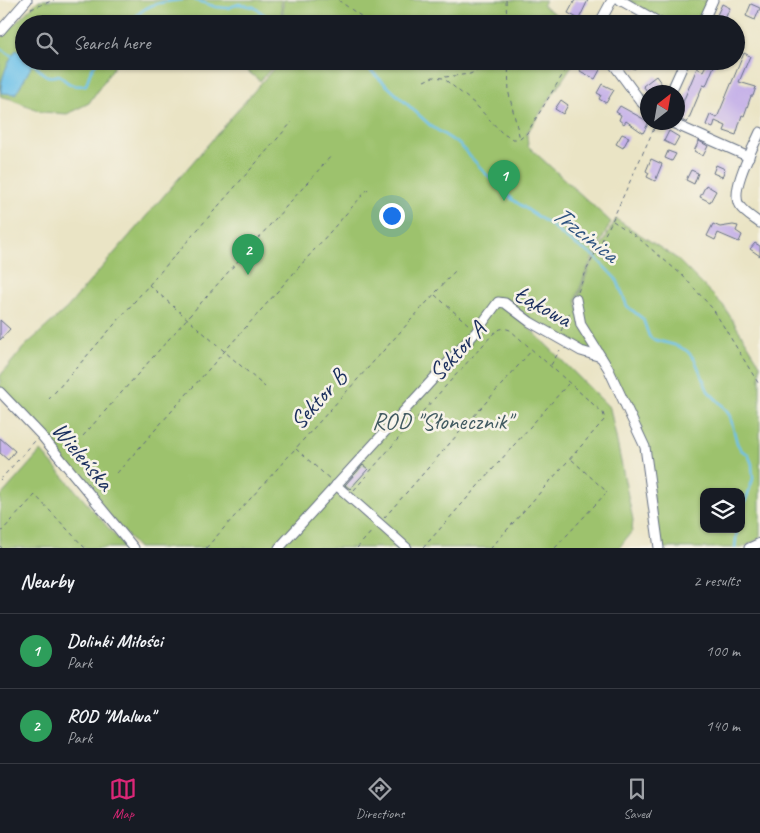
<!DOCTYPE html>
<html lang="en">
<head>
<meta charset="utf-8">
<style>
	body { margin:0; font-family:Caveat,sans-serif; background:#20242c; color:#f1f3f6 }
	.controls { position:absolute; right:15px; bottom:15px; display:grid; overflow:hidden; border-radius:10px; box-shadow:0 1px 4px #0004 }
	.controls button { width:45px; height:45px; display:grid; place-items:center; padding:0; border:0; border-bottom:1px solid #363941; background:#171b24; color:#f1f3f6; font:25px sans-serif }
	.compass { position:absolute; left:640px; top:85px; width:45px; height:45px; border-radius:50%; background:#171b24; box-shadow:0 1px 4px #0004; rotate:31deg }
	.you { position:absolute; left:391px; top:215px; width:18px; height:18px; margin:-12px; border:4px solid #fff; border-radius:50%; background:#1a73e8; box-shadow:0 0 0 8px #1a73e833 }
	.badge { display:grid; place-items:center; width:32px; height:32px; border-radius:50%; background:#db2777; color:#fff; font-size:16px; font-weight:700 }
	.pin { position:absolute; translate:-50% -41px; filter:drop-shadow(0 1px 2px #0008) }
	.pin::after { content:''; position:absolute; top:26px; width:18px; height:15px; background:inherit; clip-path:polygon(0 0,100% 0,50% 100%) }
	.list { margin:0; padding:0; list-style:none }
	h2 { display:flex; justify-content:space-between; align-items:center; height:65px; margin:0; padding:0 20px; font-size:21px }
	h2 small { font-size:16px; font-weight:400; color:#9ea1a6 }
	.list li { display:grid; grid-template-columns:32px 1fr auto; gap:15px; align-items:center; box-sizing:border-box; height:75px; padding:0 20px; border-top:1px solid #363941 }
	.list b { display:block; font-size:19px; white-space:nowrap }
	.list p { margin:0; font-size:16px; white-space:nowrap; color:#9ea1a6 }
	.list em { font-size:16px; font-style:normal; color:#9ea1a6 }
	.icon { flex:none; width:28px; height:28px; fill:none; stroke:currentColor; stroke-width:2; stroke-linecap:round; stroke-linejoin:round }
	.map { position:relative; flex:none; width:760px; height:548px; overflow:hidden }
	.search { position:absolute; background:#171b24; box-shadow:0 1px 4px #0004; left:15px; right:15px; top:15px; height:55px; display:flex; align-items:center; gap:12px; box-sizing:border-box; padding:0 18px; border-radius:28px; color:#9ea1a6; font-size:19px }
	.sheet { height:215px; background:#171b24 }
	nav { display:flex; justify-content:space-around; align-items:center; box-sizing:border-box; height:70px; border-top:1px solid #363941; background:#171b24; font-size:14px; color:#9ea1a6 }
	nav a { display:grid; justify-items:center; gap:2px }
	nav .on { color:#db2777 }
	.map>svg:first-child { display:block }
	.green { fill:#9dc26d; stroke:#5c7866; fill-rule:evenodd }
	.water { fill:#6cc1e9; stroke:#4478a4 }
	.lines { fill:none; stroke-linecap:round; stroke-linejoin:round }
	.stream { stroke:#6cc1e9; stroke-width:2.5 }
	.building { fill:#c2ade8 }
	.minor-casing { stroke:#636e82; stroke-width:11 }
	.path { stroke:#636e82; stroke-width:1; stroke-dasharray:4 4; stroke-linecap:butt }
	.minor { stroke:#fff; stroke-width:9 }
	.labels { text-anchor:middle; stroke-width:5; stroke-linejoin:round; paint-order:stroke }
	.street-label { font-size:24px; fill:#1b2f5e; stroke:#f7f3e8 }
	.park-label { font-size:24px; fill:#425b62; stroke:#f7f3e8 }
	.water-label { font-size:25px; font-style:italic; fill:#2f5481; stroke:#f7f3e8 }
</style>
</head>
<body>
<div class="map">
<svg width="760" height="548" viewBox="0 0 760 548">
	<rect width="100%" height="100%" fill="#f7f3e8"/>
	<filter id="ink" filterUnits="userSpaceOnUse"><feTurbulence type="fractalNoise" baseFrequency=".02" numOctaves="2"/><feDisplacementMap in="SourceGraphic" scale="10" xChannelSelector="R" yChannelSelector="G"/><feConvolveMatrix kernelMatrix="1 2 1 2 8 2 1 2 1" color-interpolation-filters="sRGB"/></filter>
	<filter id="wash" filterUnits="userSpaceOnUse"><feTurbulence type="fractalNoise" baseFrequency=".0096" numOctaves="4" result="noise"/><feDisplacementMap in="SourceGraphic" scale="20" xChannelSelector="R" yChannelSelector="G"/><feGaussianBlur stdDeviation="1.12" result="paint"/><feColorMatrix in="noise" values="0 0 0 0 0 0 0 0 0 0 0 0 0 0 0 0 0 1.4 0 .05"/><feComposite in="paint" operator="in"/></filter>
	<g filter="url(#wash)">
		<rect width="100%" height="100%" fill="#eae4c5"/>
		<g class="green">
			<polygon points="39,0 281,0 282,24 24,24 24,61 118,61 89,103 67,114 42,112 11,99 0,96 0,38"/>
			<polygon points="283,0 546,0 542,5 570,24 283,24"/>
			<polygon points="628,0 708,0 697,24 669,24"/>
			<polygon points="235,61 278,61 260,81"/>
			<polygon points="280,61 575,61 527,133 528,146 611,222 587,269 576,299 581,325 601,357 581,351 503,302 610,408 633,520 632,531 619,548 138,548 0,389 0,376 24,347 67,308"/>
			<path d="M616 219 676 258 723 305 760 364V538L742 548H663L659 541 646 442 583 322 578 298 588 270ZM704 492H741V529H704Z"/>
			<polygon points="41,451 126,548 0,548 0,497"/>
		</g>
		<path class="water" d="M16 50 24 53V61L34 62 16 94 1 93C0 79 8 61 16 50Z"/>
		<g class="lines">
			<g class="stream">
				<polyline points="195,0 216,7 227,8 239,4 254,7 277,24"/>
				<path d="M130 24C143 4 159 2 182 0"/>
				<polyline points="0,48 12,56"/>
				<polyline points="360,61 431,126 460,145 487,175 513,200 552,226 567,239 595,257 617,280 627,306 643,319 649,336 652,339 678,346 687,351 695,360 708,391 722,405 730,416 737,443 741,450 748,454 752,464 753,479 741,514"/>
				<path d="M33 64C44 72 44 80 59 75 67 83 73 88 86 85L91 70 98 61"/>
				<polyline points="735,548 737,529"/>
			</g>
		</g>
		<g id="blocks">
			<g class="building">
				<polygon points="575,0 588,0 579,19 568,13"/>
				<polygon points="722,4 730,8 728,12 723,24 713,24"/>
				<polygon points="751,4 760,8 755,20 746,16"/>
				<polygon points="744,53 750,56 739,82 756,87 753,96 751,96 744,116 742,115 736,135 724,131 726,126 715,121 713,128 706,125 710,115 717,118"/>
				<polygon points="585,61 589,61 601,68 595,79 580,71"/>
				<polygon points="629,61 646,61 634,69"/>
				<polygon points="708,61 716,61 706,86 703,85 687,123 678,118 678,107 680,109 697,68 703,71"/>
				<polygon points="656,76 664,87 658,91 648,92 643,86"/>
				<polygon points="602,84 614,90 606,103 599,99 601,95 597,93"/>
				<polygon points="561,100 568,105 563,114 555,109"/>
				<polygon points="620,106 649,122 643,133 626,121 624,124 619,120 621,115 616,112"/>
				<polygon points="669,131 679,137 674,146 664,141"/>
				<polygon points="622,134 629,137 623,148 616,144"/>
				<polygon points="699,141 708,146 703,156 694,151"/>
				<polygon points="668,151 676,154 672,161 665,158"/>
				<polygon points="651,159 662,164 655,181 647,177 649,173 646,171"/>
				<polygon points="716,165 725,169 722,177 713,173"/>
				<polygon points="691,170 698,173 694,184 686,180"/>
				<polygon points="706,185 716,191 710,202 700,197"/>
				<polygon points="713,224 720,227 733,225 738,226 736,231 742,235 739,242 718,233 715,240 707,236"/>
				<polygon points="755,243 760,246 760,256 750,249"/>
				<polygon points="0,320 10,329 0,340"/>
				<polygon points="0,438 15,451 8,460 0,453"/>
				<polygon points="363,465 368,469 350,489 345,485"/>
			</g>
		</g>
	</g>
	<g filter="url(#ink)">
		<use href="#blocks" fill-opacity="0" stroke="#636e82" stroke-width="1"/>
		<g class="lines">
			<g class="minor-casing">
				<g id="minor">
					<polyline points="620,0 662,24"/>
					<polyline points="599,24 612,0"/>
					<polyline points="702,24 713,0"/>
					<polyline points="0,31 27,0"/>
					<polyline points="611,61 642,103 648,107"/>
					<polyline points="671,92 685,61"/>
					<polyline points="670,122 749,157"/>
					<path d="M760 132C753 148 730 189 739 205 744 213 753 218 760 223"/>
					<polyline points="576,299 581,325 608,368 645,447 659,548"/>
					<polyline points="0,392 41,435 134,548"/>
					<polyline points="336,485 407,548"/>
					<polyline points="279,548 476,332 498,302 505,303 530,322 581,351 601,357"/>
					<polyline points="749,548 760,543"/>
				</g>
			</g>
			<g class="path">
				<polyline points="338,0 372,24"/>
				<polyline points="506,0 507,24"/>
				<polyline points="31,9 54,0"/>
				<polyline points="420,61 425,65"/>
				<polyline points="508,61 509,94 520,139"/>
				<polyline points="445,77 470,74 498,61"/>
				<polyline points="424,81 433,77 443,78 475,104 503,134 513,139 520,139 527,133 571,61"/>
				<polyline points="613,221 637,237 682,275 713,309 760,386"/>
				<polyline points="149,285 265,387"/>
				<polyline points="578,292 587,269 612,221 657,122"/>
				<polyline points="435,295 469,325"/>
				<polyline points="561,331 570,312"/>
				<polyline points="551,365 560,350"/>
				<polyline points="49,399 292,122"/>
				<polyline points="83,436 331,156"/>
				<polyline points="296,449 331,480"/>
				<polyline points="117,473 368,189"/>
				<polyline points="0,480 35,441"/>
				<path d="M354 490 404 432 493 334C499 329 502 327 510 330L603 413 605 419 491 548"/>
				<polyline points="384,518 532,350"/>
				<polyline points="0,533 35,495 85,548"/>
				<polyline points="0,546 2,548"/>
				<polyline points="206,548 455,271"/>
				<polyline points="357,548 373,530"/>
				<polyline points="423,548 568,384"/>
				<polyline points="555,548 607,492 570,458"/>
			</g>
			<use href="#minor" class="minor"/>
		</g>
	</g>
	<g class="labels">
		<g class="street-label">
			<text transform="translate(543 306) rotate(29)" y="8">Łąkowa</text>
			<text transform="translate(457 351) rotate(-47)" y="8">Sektor A</text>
			<text transform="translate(318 399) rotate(-48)" y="8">Sektor B</text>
			<text transform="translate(83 456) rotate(50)" y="8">Wieleńska</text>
		</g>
		<g class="park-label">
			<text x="442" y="429">ROD "Słonecznik"</text>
		</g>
		<g class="water-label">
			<text transform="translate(586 233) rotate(38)" y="9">Trzcinica</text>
		</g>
	</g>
</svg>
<div class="controls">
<button><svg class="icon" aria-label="layers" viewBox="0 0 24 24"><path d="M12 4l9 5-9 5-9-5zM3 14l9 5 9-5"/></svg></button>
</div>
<svg class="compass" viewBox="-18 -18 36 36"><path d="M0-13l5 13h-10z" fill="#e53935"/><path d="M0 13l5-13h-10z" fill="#9ea1a6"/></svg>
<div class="you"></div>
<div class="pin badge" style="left:504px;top:201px;background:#2e9e5b">1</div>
<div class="pin badge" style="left:248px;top:275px;background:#2e9e5b">2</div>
<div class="search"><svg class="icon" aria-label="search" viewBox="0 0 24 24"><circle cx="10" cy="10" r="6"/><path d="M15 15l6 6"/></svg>Search here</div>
</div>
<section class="sheet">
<h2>Nearby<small>2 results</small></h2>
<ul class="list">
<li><span class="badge" style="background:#2e9e5b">1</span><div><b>Dolinki Miłości</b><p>Park</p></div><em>100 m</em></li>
<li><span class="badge" style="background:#2e9e5b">2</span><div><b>ROD &quot;Malwa&quot;</b><p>Park</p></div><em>140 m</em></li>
</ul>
</section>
<nav>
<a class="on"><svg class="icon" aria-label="map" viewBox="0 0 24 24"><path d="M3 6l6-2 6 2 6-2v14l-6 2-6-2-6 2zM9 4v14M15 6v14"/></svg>Map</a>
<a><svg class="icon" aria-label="directions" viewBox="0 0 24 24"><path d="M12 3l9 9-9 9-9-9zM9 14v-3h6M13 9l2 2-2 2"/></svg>Directions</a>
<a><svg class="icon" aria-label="saved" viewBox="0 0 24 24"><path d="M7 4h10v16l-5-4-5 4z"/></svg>Saved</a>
</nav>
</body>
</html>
